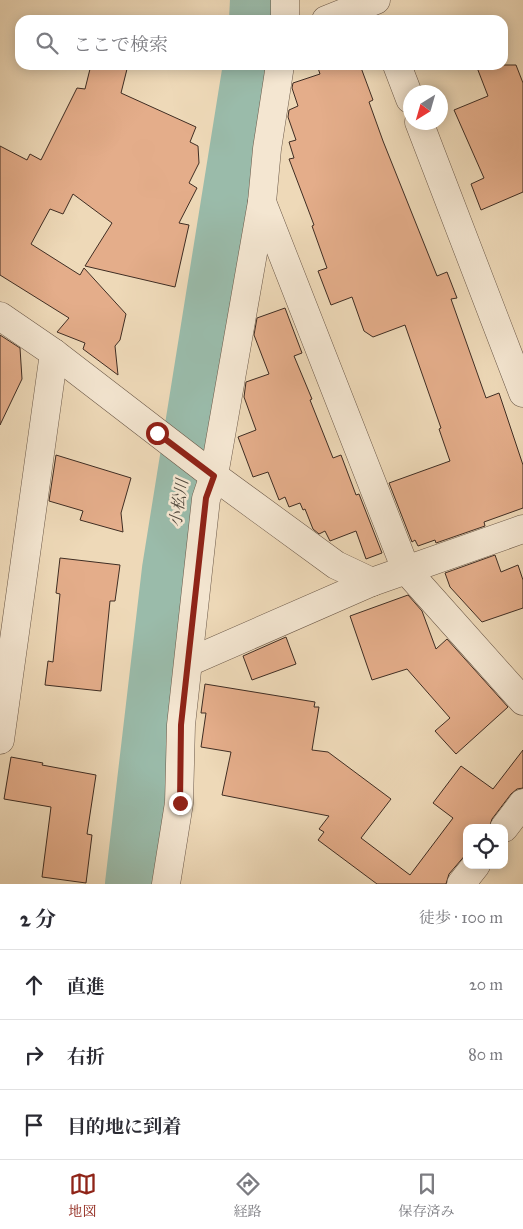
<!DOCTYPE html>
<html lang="ja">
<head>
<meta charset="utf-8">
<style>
	body { margin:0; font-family:"IM FELL Great Primer","Noto Serif JP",serif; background:#f2f2f3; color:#2b2b33 }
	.controls { position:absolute; right:15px; bottom:15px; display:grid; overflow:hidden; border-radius:10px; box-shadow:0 2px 12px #0003 }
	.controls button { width:45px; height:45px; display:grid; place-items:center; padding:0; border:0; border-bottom:1px solid #e1e1e2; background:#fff; color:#2b2b33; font:25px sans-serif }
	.compass { position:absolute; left:403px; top:85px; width:45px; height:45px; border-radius:50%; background:#fff; box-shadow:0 2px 12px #0003; rotate:217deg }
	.stop { position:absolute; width:15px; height:15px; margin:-11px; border:4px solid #8f2418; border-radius:50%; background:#fff }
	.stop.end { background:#8f2418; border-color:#fff; box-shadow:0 1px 5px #0008 }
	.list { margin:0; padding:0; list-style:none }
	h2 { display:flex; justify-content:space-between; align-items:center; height:65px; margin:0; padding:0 20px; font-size:21px }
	h2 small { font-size:16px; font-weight:400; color:#7c7c81 }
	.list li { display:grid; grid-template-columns:32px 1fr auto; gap:15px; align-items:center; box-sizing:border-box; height:70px; padding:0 20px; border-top:1px solid #e1e1e2 }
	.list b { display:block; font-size:19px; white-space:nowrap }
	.list em { font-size:16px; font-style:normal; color:#7c7c81 }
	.icon { flex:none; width:28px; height:28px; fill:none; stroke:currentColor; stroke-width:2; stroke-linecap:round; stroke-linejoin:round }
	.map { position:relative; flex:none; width:523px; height:884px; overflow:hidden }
	.search { position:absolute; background:#fff; box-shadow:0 2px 12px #0003; left:15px; right:15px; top:15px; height:55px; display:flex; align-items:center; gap:12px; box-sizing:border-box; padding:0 18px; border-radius:15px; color:#7c7c81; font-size:19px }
	.sheet { height:275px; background:#fff }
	nav { display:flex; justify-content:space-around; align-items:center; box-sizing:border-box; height:70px; border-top:1px solid #e1e1e2; background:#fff; font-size:14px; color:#7c7c81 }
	nav a { display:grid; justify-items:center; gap:2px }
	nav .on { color:#8f2418 }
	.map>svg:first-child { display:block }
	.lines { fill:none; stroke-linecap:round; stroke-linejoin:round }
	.river { stroke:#9abbaa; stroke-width:50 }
	.building { fill:#e4ad8a; stroke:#3f2d23 }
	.street-casing { stroke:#6b5848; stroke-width:29 }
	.street { stroke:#f4e6d1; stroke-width:28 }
	.route { stroke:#8f2418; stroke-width:6 }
	.labels { text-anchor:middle; stroke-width:5; stroke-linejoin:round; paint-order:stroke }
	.water-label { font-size:16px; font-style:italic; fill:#51493e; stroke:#f4e6d1 }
</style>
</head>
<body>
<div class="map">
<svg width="523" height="884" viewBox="0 0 523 884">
	<rect width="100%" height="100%" fill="#eed9b8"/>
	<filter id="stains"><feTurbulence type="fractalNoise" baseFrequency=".004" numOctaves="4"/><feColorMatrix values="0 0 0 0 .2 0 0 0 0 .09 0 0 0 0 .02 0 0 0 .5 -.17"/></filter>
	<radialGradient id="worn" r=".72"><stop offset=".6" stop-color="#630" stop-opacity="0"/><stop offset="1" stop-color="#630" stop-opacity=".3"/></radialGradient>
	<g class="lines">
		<g class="river">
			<polyline points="254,20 255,0"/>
			<polyline points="130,884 167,569 248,65"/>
		</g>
	</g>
	<g class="building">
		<polygon points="91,65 128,65 121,93 196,127 190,142 198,146 199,163 189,183 197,188 179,223 189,225 175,287 85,266 112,223 73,194 63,214 50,209 31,244 80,275 84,268 126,314 120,340 115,346 118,375 83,349 85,343 57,332 69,318 0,275 0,146 27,160 30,154 41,160 77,88 85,89"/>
		<polygon points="317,65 360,65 373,100 369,102 383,141 437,276 447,272 457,298 451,299 486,398 499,393 523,465 523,508 484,522 485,526 436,543 435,540 418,546 415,540 412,542 389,483 450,461 439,429 441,428 405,325 373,337 364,331 352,297 331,305 318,271 327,268 312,226 314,225 289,159 294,158 289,142 296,140 288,117 289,110 298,106 292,88 293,83 320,74"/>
		<polygon points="476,65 516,65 523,83 523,192 481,210 471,184 484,178 454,110 488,96"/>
		<polygon points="285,308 302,353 294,356 312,399 310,400 333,458 341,455 356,495 359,494 382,553 366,559 356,531 330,541 325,531 319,534 313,529 305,509 303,510 300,503 289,507 285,497 279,500 268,472 253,477 238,437 256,430 244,397 246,382 269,374 254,335 257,318"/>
		<polygon points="0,335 20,348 22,379 0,425"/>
		<polygon points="56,455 131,478 121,513 123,532 80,520 83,511 49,501"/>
		<polygon points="495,555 501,572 518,565 523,580 523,608 482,622 450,587 445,573"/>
		<polygon points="60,558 120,565 115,601 110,601 101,691 45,685 48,661 53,662 60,594 56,593"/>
		<polygon points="408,595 422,611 436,649 447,639 508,707 456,754 435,731 450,718 407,669 372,680 350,616"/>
		<polygon points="286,637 296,664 252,680 243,656"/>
		<polygon points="205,684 315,702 314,707 319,707 312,750 328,752 391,799 361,838 410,875 453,818 433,803 461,766 493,789 523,750 523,788 517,789 511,794 492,819 489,828 467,828 467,853 449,874 446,884 377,884 318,840 324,832 319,829 329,816 222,795 231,752 201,747 206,713 201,713"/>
		<polygon points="11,757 43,763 42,765 96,775 87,834 92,835 86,883 42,877 51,807 4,799"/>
	</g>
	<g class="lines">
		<g class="street-casing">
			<g id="street">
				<polyline points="285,20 285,0"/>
				<polyline points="326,20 376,0"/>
				<polyline points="397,65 410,99"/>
				<polyline points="419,122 523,393"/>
				<polyline points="262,202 406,570 523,701"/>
				<polyline points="0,316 54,353 206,470 336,565 372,582"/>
				<polyline points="189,662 372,582 523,529"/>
				<polyline points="0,740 54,353"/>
				<polyline points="504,828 523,803"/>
				<polyline points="166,884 179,803 181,725 206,499 214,475 262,202 267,149 280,65"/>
				<polyline points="461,884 476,865"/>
			</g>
		</g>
		<use href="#street" class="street"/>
	</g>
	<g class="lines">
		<polyline class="route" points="157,433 214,476 206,498 181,725 180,803"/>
	</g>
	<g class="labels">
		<g class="water-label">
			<text transform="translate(178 503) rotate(-81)" y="6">小松川</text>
		</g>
	</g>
	<rect width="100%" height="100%" filter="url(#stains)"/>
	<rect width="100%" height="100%" fill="url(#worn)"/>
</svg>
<div class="controls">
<button><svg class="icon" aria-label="locate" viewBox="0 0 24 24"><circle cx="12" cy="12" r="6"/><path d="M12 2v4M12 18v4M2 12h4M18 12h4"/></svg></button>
</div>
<svg class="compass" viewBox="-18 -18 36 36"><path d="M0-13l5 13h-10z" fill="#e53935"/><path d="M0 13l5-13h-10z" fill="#7c7c81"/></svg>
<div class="stop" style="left:157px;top:433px"></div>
<div class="stop end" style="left:180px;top:803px"></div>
<div class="search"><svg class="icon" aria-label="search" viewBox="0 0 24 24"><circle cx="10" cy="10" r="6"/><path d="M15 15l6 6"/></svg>ここで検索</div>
</div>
<section class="sheet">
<h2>2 分<small>徒歩 · 100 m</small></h2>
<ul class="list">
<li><svg class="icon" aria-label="ahead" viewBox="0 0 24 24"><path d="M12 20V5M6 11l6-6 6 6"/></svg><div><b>直進</b></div><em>20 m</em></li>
<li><svg class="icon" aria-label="right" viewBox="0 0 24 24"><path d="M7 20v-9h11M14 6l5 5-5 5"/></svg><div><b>右折</b></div><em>80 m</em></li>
<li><svg class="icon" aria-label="arrive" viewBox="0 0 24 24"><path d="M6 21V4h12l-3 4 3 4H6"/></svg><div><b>目的地に到着</b></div></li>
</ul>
</section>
<nav>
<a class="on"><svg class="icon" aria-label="map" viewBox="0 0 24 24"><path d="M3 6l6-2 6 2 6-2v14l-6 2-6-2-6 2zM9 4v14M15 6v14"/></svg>地図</a>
<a><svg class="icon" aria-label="directions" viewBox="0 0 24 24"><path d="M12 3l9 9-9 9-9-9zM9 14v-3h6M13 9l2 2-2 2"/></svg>経路</a>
<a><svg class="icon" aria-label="saved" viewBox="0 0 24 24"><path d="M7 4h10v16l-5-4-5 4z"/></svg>保存済み</a>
</nav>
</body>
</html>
